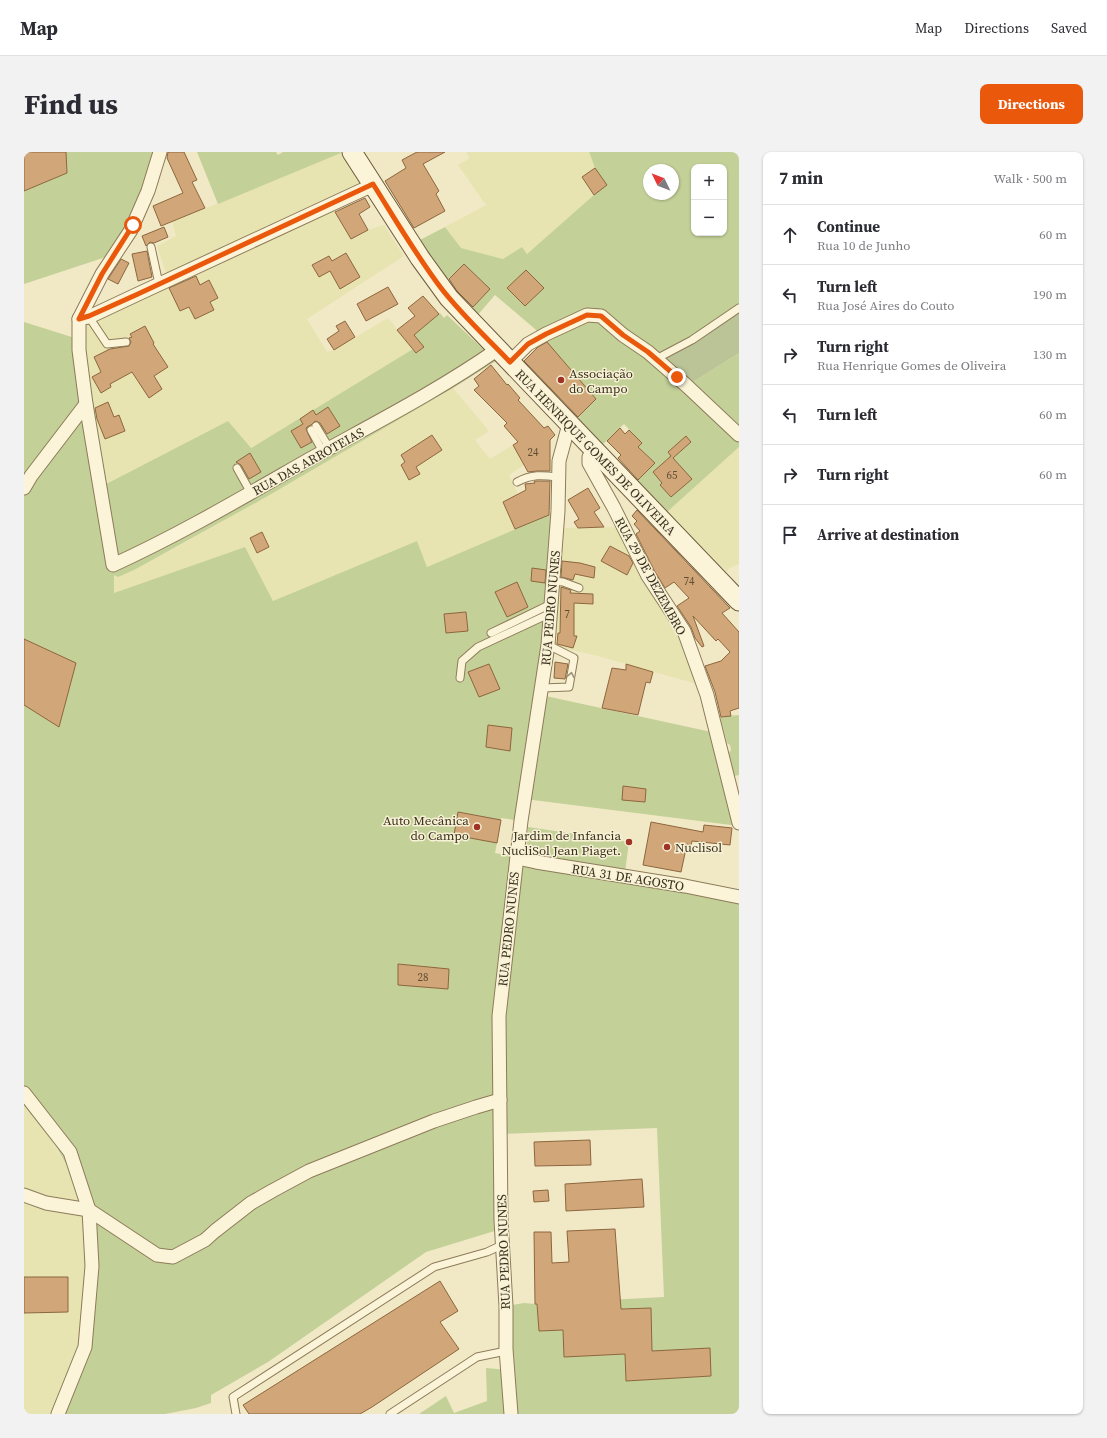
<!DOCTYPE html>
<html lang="en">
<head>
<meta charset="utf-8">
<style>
	body { margin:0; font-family:"Source Serif 4",serif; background:#f2f2f3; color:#2b2b33 }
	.controls { position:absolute; right:12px; top:12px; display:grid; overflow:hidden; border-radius:8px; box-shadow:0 1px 3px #0004 }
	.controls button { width:36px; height:36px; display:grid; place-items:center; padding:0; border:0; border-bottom:1px solid #e1e1e2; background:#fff; color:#2b2b33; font:20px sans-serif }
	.compass { position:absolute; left:619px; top:12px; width:36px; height:36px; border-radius:50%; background:#fff; box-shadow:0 1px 3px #0004; rotate:313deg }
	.stop { position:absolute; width:12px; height:12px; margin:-9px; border:3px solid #ea580c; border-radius:50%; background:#fff }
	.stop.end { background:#ea580c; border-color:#fff; box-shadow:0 1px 4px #0008 }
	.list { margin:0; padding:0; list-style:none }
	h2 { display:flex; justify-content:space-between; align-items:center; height:52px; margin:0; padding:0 16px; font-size:17px }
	h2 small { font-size:13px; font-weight:400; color:#7c7c81 }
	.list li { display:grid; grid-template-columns:26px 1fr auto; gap:12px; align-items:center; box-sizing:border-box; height:60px; padding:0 16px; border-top:1px solid #e1e1e2 }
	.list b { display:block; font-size:15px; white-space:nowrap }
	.list p { margin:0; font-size:13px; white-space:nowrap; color:#7c7c81 }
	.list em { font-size:13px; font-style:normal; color:#7c7c81 }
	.icon { flex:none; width:22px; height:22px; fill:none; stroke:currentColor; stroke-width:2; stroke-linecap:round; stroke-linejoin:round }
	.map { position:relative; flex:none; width:715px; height:1262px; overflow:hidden; border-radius:8px }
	header { display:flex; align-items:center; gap:24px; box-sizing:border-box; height:56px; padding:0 20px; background:#fff; border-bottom:1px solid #e1e1e2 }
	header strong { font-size:19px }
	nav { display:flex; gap:22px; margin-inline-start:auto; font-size:14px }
	.intro { display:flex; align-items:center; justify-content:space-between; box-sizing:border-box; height:96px; padding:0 24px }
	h1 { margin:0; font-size:28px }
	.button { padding:10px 18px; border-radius:8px; background:#ea580c; color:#fff; font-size:14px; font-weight:700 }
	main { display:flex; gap:24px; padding:0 24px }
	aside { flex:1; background:#fff; border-radius:8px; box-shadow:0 1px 3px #0004 }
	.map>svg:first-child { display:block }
	.farmland { fill:#e7e4b2 }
	.green { fill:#c3d098; fill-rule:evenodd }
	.cemetery { fill:#bac497 }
	.building { fill:#d1a779; stroke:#8d663e }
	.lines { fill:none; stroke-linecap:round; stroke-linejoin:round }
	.lane-casing { stroke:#8d7b5a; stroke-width:9 }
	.street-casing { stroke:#8d7b5a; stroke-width:15 }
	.secondary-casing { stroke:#6f5b3d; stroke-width:21 }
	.lane { stroke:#fbf4d9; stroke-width:7 }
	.street { stroke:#fbf4d9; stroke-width:13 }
	.secondary { stroke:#fbf4d9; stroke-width:19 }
	.oneway { stroke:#9c927c }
	.route { stroke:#ea580c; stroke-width:5 }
	.poi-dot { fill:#9f3326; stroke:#f7f1d5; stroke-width:1.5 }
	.labels { text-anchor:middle; stroke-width:3; stroke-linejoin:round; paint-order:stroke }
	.number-label { font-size:11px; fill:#614e35 }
	.poi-label { font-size:13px; fill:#3c301e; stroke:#f7f1d5; text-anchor:start }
	.street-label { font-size:13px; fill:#3c301e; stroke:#f7f1d5 }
</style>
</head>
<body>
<header>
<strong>Map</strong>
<nav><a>Map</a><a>Directions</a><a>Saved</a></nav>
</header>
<div class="intro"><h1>Find us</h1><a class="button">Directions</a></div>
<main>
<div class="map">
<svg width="715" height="1262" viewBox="0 0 715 1262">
	<rect width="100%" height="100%" fill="#f1e9c5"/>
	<g class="farmland">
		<polygon points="442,0 565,0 571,16 558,25 570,43 503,102 498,96 479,107 437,96 421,75 462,53 434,13 446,6"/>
		<polygon points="317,1 332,26 336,24 340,30 142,121 133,94 152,84 148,70"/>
		<polygon points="307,52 327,87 344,78 360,73 380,104 283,167 303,200 310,198 364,166 389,197 276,267 226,296 204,269 81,332 62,252 56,169"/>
		<polygon points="429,236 465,279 451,288 466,307 489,293 500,313 485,323 494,342 479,350 491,377 403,415 393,389 249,449 221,395 90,441 90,422 94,424 109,418 167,387"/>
		<polygon points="715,295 715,412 705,416 703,420 643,360"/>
		<polygon points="599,375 660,479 680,534 570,503 524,493 533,376"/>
		<polygon points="0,941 59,1042 65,1058 61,1195 34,1262 0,1262"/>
	</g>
	<g class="green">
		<polygon points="42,0 136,0 91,102 0,132 0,39 43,21"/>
		<polygon points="173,0 252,0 254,3 259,0 316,0 317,1 194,52"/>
		<path d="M565 0H715V155L663 234 715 201V295L643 360 612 329 631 311 614 295 618 291 600 272 577 294 552 268 572 247 511 177 471 143 452 165 446 159 465 137 440 112 422 129 392 90 421 75 437 96 479 107 498 95 503 102 571 42V16ZM670 15H700V81H670ZM625 18H649V42H625Z"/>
		<polygon points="416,161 420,166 423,163 472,209 429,236 242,345 110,418 94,425 90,423 90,441 221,395 249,449 393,389 403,415 534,359 517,543 692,581 715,674 501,647 497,669 477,666 477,668 434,660 473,691 471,701 715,745 715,1262 395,1262 422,1244 430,1261 463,1249 462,1216 484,1218 482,1154 500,1151 511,1152 640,1145 633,976 476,982 477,1077 402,1100 244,1210 187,1243 187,1251 172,1256 141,1262 34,1262 61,1195 68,1114 59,1042 6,948 0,941 0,170 54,187 82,332 204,269 227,296 389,197 393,201 400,195 390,183"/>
		<polygon points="715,563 715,623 710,624 705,601 707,598 706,593 703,591 696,565"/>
		<polygon points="504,675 605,690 601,720 502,703"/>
	</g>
	<polygon class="cemetery" points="715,158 715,201 666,232 636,207"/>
	<g class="building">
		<polygon points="0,0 42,0 43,21 0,39"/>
		<polygon points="144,0 160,0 173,28 168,30 181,56 137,74 129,54 159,41 143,6"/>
		<polygon points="393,0 421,0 399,12 415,39 412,42 421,59 390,76 361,29 382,16 378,8"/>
		<polygon points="571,16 583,33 570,43 558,25"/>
		<polygon points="341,46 346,55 335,62 344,78 327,87 311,60"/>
		<polygon points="140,75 144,85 130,91 126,90 122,94 118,84"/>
		<polygon points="123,99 128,125 114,129 108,102"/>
		<polygon points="322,101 336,125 316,137 306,119 295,125 288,113 305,104 308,109"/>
		<polygon points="97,107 105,111 94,132 84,127"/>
		<polygon points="440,112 466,137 449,155 433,139 425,127"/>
		<polygon points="502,118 520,136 501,154 483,136"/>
		<polygon points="172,124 176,133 185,128 194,146 186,150 190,158 171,167 165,155 156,159 145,136"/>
		<polygon points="364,135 374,152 342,169 333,152"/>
		<polygon points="399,144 415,162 390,183 400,195 392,201 373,178 391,164 384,156"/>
		<polygon points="321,169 331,185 310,198 303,187 315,179 312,174"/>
		<polygon points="121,174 130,191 129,192 144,215 130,224 138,237 125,246 108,220 86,232 87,235 77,241 68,225 77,220 70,205 86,197 105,194 107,190 105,186 108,185 106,182"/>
		<polygon points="523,190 572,247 554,265 500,209 514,195"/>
		<polygon points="467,213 483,233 484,232 496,246 494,248 520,276 524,274 531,283 526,288 526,319 513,319 504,320 489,293 494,290 480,274 483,271 450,238 455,234 450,227"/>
		<polygon points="84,250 90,265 95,263 101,279 81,287 73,267 71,256"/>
		<polygon points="304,255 316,274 303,282 296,271 292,269 290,270 287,273 283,275 282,277 288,290 277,296 267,279 279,272 276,267 289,258 292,263"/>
		<polygon points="596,276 601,282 605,278 618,291 614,295 631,311 614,328 594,306 597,303 583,289"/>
		<polygon points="408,283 418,298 392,315 396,322 385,328 377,313 381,310 377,303"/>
		<polygon points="662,284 667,290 649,306 668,327 647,345 636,333 638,331 629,320 647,304 644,300"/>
		<polygon points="226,301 237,320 225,327 217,313 212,310"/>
		<polygon points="510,329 526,329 525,363 491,377 479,350 502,338 501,332 511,331"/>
		<polygon points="564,336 576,356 570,360 580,375 554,376 550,370 555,367 544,348"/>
		<polygon points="613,358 706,456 698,461 715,480 715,556 706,559 707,564 697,565 691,540 681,514 697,509 706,500 694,487 692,489 669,464 680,494 678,495 671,486 667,475 653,454 665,446 650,430 641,436 631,420 612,382 616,379 610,372 613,369 608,364"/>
		<polygon points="238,380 245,395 233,401 226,386"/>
		<polygon points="586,394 605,404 609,411 603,423 577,409"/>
		<polygon points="538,409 556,411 571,415 570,426 551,422 549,428 537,425"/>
		<polygon points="508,416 522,418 521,431 507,429"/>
		<polygon points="493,430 504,455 483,465 471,440"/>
		<polygon points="537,435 547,438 546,441 569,442 569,452 550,451 550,484 553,484 549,496 533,492 534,481 536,481"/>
		<polygon points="442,460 444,479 422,481 420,462"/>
		<polygon points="0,487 52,511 35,575 0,553"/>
		<polygon points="531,510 544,512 541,527 530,526"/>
		<polygon points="465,512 476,537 455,545 444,520"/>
		<polygon points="602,512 629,520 626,531 622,530 614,563 578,556 588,516 602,518"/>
		<polygon points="464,573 488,576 486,599 462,595"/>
		<polygon points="599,634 622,637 621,650 598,648"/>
		<polygon points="434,660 477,668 473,691 430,683"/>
		<polygon points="627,670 679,680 680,673 708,676 706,693 668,689 667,693 663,692 657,720 619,713"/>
		<polygon points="374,812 425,817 424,837 374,833"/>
		<polygon points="566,988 567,1013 511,1014 510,990"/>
		<polygon points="618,1027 620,1055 542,1059 541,1032"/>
		<polygon points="524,1038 525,1049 510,1050 509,1039"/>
		<polygon points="591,1077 597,1157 627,1156 628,1199 686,1196 687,1224 602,1229 601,1202 540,1205 539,1178 515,1179 513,1152 511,1152 510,1080 527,1080 528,1111 545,1110 543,1079"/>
		<polygon points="0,1125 44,1125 44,1160 0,1161"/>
		<polygon points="416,1129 434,1159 416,1170 435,1197 348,1255 336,1262 225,1262 219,1253"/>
	</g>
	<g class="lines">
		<g class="lane-casing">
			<g id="lane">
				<polyline points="127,95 135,132"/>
				<polyline points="65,165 83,192 102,190"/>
				<polyline points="632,207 668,188 715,156"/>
				<polyline points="292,274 306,297"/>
				<polyline points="287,278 299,300"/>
				<polyline points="213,316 227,341"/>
				<path d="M493 330C508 322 518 323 534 325"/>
				<polyline points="529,429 539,430 555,436"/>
				<polyline points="467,481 527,452"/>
				<polyline points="436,526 438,509 454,495 527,461"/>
				<polyline points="518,536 545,535 550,506 524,493"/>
				<polyline points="212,1262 209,1245 410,1115 463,1100 478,1093"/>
				<polyline points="366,1262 453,1205 482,1199"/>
			</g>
		</g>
		<g class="street-casing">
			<g id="street">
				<path d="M136 0 124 39 107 78 78 122 55 167V198L62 252 89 413C157 382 221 344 286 307 349 272 414 239 474 197"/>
				<polyline points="55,167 65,165 114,142 349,33"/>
				<polyline points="486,210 504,192 522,182 563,163 577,164 599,183 624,200 663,234 715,283"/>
				<polyline points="570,297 565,305 565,311 590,356 624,424 660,479 683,543 715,671"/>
				<polyline points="0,336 7,324 62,252"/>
				<polyline points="493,706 512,710 661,734 715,745"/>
				<polyline points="0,941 46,1000 65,1058 68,1114 61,1195 34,1262"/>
				<polyline points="0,1043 22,1051 65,1058 133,1103 149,1105 181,1088 191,1079 227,1051 248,1039 285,1019 410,969 452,955 476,948"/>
				<polyline points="487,1262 482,1197 482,1154 477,1068 475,864 497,669 524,493 534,359 535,309 545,272"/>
			</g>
		</g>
		<g class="secondary-casing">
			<polyline id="secondary" points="328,0 396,106 425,146 715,449"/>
		</g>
		<use href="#lane" class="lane"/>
		<use href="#street" class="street"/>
		<use href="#secondary" class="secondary"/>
	</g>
	<defs><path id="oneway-chevron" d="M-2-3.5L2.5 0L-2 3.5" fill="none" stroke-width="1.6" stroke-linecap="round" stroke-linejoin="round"/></defs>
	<use class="oneway" href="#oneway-chevron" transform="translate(547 523) rotate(-79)"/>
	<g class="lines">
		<path class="route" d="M109 73 78 122 55 167 65 164 114 142 349 32C371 67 392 103 417 136 437 162 463 186 486 210L504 192 522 182 563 163 577 164 599 183 624 200 653 225"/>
	</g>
	<g class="poi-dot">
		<circle cx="537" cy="228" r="4"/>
		<circle cx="453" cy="675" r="4"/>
		<circle cx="605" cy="690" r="4"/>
		<circle cx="643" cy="695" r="4"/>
	</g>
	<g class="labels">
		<g class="number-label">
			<text x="509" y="304">24</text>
			<text x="648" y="327">65</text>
			<text x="665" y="433">74</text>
			<text x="543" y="466">7</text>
			<text x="399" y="829">28</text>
		</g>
		<g class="poi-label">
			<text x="545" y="226">Associação<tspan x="545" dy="15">do Campo</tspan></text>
			<text x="445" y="673" text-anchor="end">Auto Mecânica<tspan x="445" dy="15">do Campo</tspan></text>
			<text x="597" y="688" text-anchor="end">Jardim de Infancia<tspan x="597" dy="15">NucliSol Jean Piaget.</tspan></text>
			<text x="651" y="700">Nuclisol</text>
		</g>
		<g class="street-label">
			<text transform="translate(572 300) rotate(46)" y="5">RUA HENRIQUE GOMES DE OLIVEIRA</text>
			<text transform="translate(284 309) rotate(-29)" y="5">RUA DAS ARROTEIAS</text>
			<text transform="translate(627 424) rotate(61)" y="5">RUA 29 DE DEZEMBRO</text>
			<text transform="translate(526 456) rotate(-85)" y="5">RUA PEDRO NUNES</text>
			<text transform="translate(604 725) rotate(9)" y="5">RUA 31 DE AGOSTO</text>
			<text transform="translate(484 777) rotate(-84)" y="5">RUA PEDRO NUNES</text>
			<text transform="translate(479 1100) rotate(-92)" y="5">RUA PEDRO NUNES</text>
		</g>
	</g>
</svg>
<div class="controls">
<button>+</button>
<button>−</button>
</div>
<svg class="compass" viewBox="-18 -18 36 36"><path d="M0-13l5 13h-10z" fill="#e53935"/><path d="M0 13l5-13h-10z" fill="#7c7c81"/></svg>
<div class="stop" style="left:109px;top:73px"></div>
<div class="stop end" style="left:653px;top:225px"></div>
</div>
<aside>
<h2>7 min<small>Walk · 500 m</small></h2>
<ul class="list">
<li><svg class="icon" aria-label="ahead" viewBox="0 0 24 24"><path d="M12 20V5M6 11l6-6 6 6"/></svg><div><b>Continue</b><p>Rua 10 de Junho</p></div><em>60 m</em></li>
<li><svg class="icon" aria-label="left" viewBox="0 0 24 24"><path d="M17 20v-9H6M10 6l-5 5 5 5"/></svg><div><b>Turn left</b><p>Rua José Aires do Couto</p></div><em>190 m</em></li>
<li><svg class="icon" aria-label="right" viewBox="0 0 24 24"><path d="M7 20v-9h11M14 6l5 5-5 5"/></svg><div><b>Turn right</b><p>Rua Henrique Gomes de Oliveira</p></div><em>130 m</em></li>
<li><svg class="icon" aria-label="left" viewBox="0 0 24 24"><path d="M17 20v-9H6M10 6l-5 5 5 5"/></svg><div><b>Turn left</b></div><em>60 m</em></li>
<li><svg class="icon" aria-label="right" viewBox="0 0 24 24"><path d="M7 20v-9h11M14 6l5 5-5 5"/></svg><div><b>Turn right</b></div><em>60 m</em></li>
<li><svg class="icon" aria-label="arrive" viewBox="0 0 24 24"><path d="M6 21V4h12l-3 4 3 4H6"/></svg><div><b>Arrive at destination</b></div></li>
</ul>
</aside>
</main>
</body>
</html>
